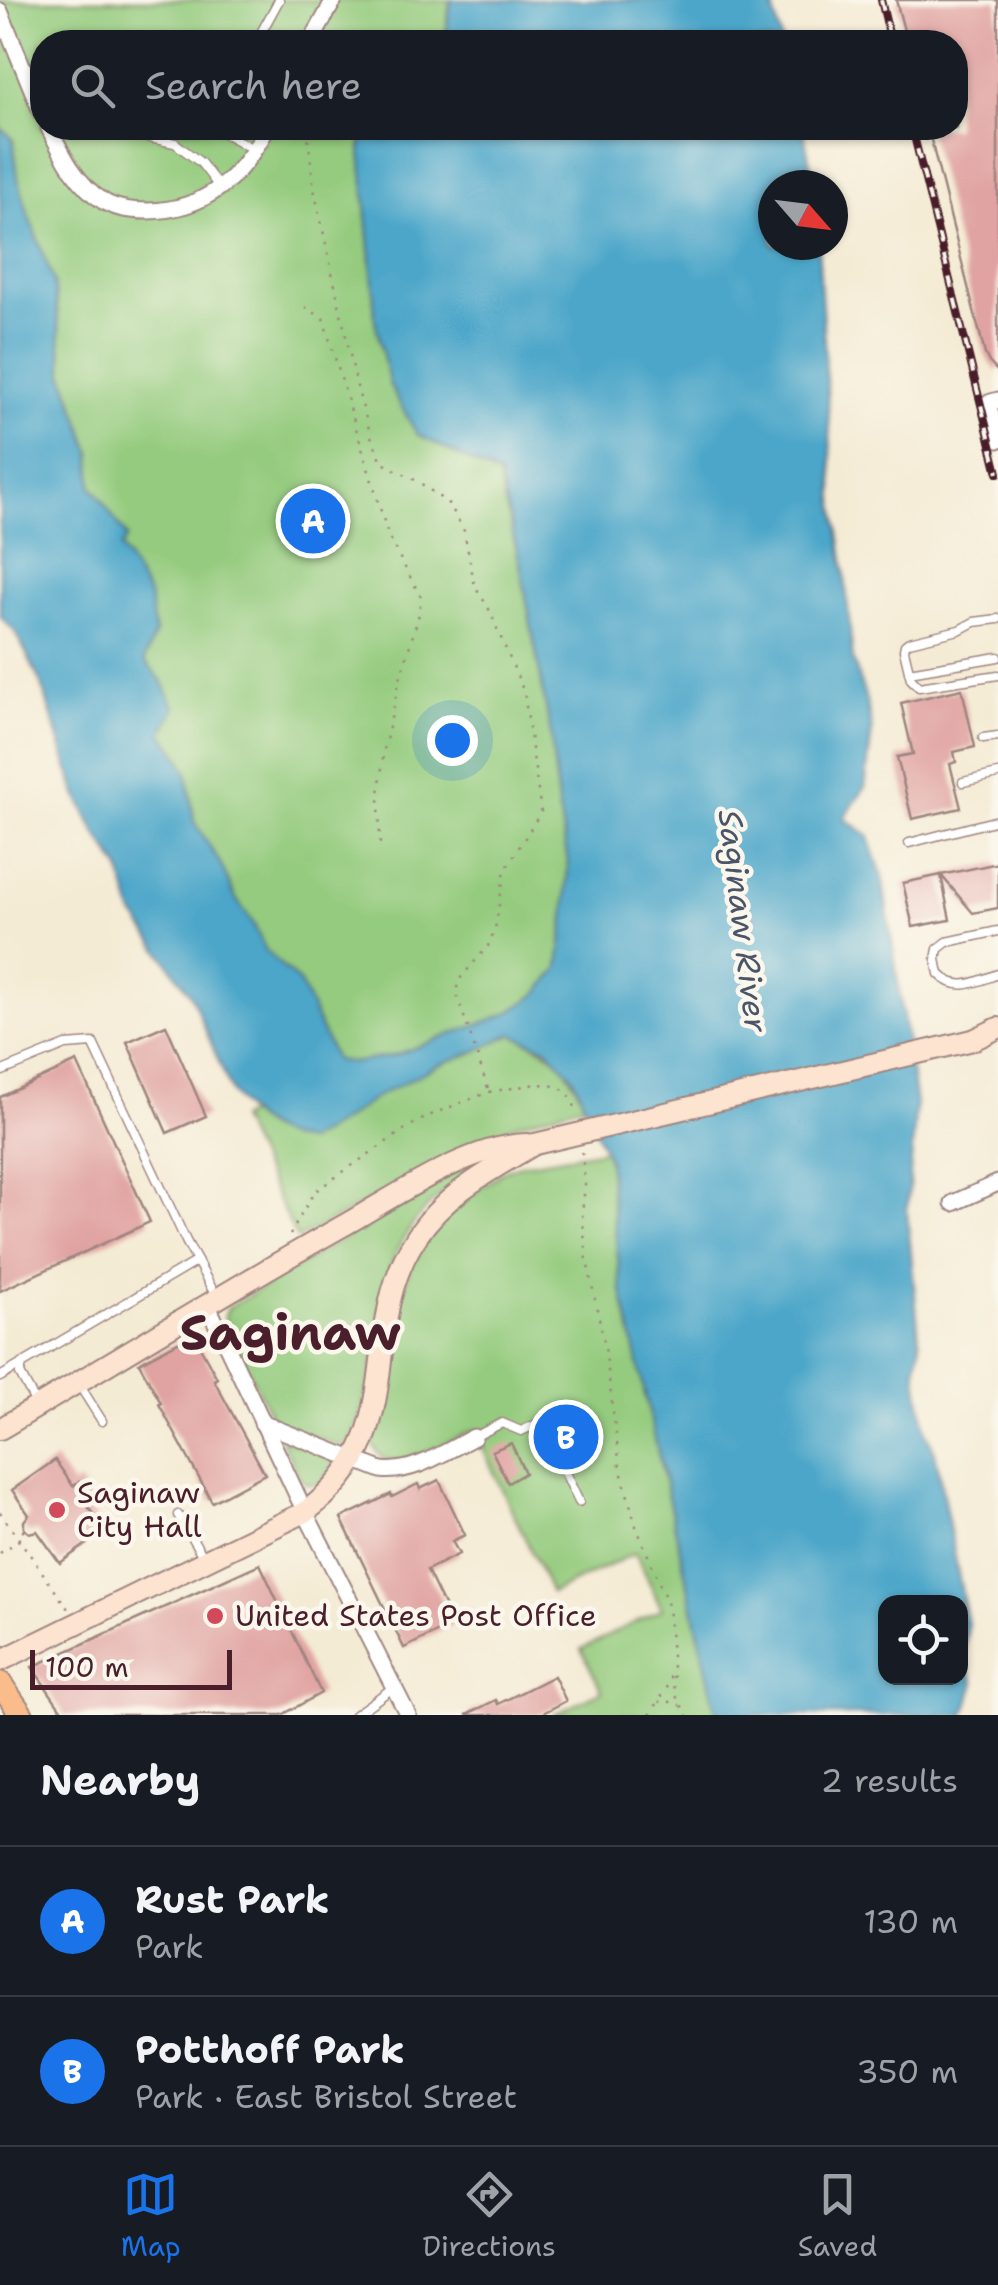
<!DOCTYPE html>
<html lang="en">
<head>
<meta charset="utf-8">
<style>
	body { margin:0; font-family:"Shantell Sans",sans-serif; background:#242831; color:#f1f3f6 }
	.controls { position:absolute; right:30px; bottom:30px; display:grid; overflow:hidden; border-radius:20px; box-shadow:0 2px 8px #0004 }
	.controls button { width:90px; height:90px; display:grid; place-items:center; padding:0; border:0; border-bottom:2px solid #363941; background:#171b24; color:#f1f3f6; font:50px sans-serif }
	.compass { position:absolute; left:758px; top:170px; width:90px; height:90px; border-radius:50%; background:#171b24; box-shadow:0 2px 8px #0004; rotate:118deg }
	.scale { position:absolute; left:30px; bottom:25px; width:202px; box-sizing:border-box; padding-left:10px; border:5px solid #4a1f2b; border-top:0; font-size:28px; line-height:35px; white-space:nowrap; color:#4a1f2b; -webkit-text-stroke:8px #fbf7ec; paint-order:stroke }
	.you { position:absolute; left:452px; top:740px; width:35px; height:35px; margin:-25px; border:8px solid #fff; border-radius:50%; background:#1a73e8; box-shadow:0 0 0 15px #1a73e833 }
	.badge { display:grid; place-items:center; width:65px; height:65px; border-radius:50%; background:#1a73e8; color:#fff; font-size:32px; font-weight:700 }
	.pin { position:absolute; translate:-50% -50%; border:5px solid #fff; box-shadow:0 2px 10px #0006 }
	.list { margin:0; padding:0; list-style:none }
	h2 { display:flex; justify-content:space-between; align-items:center; height:130px; margin:0; padding:0 40px; font-size:42px }
	h2 small { font-size:32px; font-weight:400; color:#9ea1a6 }
	.list li { display:grid; grid-template-columns:65px 1fr auto; gap:30px; align-items:center; box-sizing:border-box; height:150px; padding:0 40px; border-top:2px solid #363941 }
	.list b { display:block; font-size:38px; white-space:nowrap }
	.list p { margin:0; font-size:32px; white-space:nowrap; color:#9ea1a6 }
	.list em { font-size:32px; font-style:normal; color:#9ea1a6 }
	.icon { flex:none; width:55px; height:55px; fill:none; stroke:currentColor; stroke-width:2; stroke-linecap:round; stroke-linejoin:round }
	.map { position:relative; flex:none; width:998px; height:1715px; overflow:hidden }
	.search { position:absolute; background:#171b24; box-shadow:0 2px 8px #0004; left:30px; right:30px; top:30px; height:110px; display:flex; align-items:center; gap:25px; box-sizing:border-box; padding:0 35px; border-radius:40px; color:#9ea1a6; font-size:38px }
	.sheet { height:430px; background:#171b24 }
	nav { display:flex; justify-content:space-around; align-items:center; box-sizing:border-box; height:140px; border-top:2px solid #363941; background:#171b24; font-size:28px; color:#9ea1a6 }
	nav a { display:grid; justify-items:center; gap:5px }
	nav .on { color:#1a73e8 }
	.map>svg:first-child { display:block }
	.green { fill:#94cb7e; stroke:#6f7554; stroke-width:2.5 }
	.water { fill:#4ba6c9; stroke:#4a627a; stroke-width:2.5; fill-rule:evenodd }
	.building { fill:#e0a3a1 }
	.lines { fill:none; stroke-linecap:round; stroke-linejoin:round }
	.lane-casing { stroke:#9f8580; stroke-width:11 }
	.street-casing { stroke:#9f8580; stroke-width:19 }
	.secondary-casing { stroke:#9f8580; stroke-width:24 }
	.primary-casing { stroke:#9f8580; stroke-width:26 }
	.path { stroke:#9f8580; stroke-width:2.5; stroke-dasharray:2.5 8; stroke-linecap:butt }
	.lane { stroke:#fff; stroke-width:8 }
	.street { stroke:#fff; stroke-width:15 }
	.secondary { stroke:#fde4d0; stroke-width:20 }
	.primary { stroke:#f9bc8a; stroke-width:22 }
	.rail-casing { stroke:#4a1f2b; stroke-width:8 }
	.rail { stroke:#fbf7ec; stroke-width:4; stroke-dasharray:11; stroke-linecap:butt }
	.secondary-bridge-casing { stroke:#9f8580; stroke-width:24; stroke-linecap:butt }
	.secondary-bridge { stroke:#fde4d0; stroke-width:20 }
	.poi-dot { fill:#d1495b; stroke:#fbf7ec; stroke-width:4 }
	.labels { text-anchor:middle; stroke-width:9; stroke-linejoin:round; paint-order:stroke }
	.poi-label { font-size:30px; fill:#4a1f2b; stroke:#fbf7ec; text-anchor:start }
	.water-label { font-size:32px; font-style:italic; fill:#4a556a; stroke:#fbf7ec }
	.town-label { font-size:50px; font-weight:bold; fill:#4a1f2b; stroke:#fbf7ec }
</style>
</head>
<body>
<div class="map">
<svg width="998" height="1715" viewBox="0 0 998 1715">
	<rect width="100%" height="100%" fill="#fbf7ec"/>
	<filter id="ink" filterUnits="userSpaceOnUse"><feTurbulence type="fractalNoise" baseFrequency=".01" numOctaves="2"/><feDisplacementMap in="SourceGraphic" scale="20" xChannelSelector="R" yChannelSelector="G"/><feConvolveMatrix kernelMatrix="1 2 1 2 8 2 1 2 1" color-interpolation-filters="sRGB"/></filter>
	<filter id="wash" filterUnits="userSpaceOnUse"><feTurbulence type="fractalNoise" baseFrequency=".0048" numOctaves="4" result="noise"/><feDisplacementMap in="SourceGraphic" scale="40" xChannelSelector="R" yChannelSelector="G"/><feGaussianBlur stdDeviation="2.25" result="paint"/><feColorMatrix in="noise" values="0 0 0 0 0 0 0 0 0 0 0 0 0 0 0 0 0 1.4 0 .05"/><feComposite in="paint" operator="in"/></filter>
	<g filter="url(#wash)">
		<rect width="100%" height="100%" fill="#f4ebd4"/>
		<g class="green">
			<polygon points="0,0 450,0 445,42 42,42 42,128 363,128 361,150 373,282 375,320 417,434 498,476 520,563 551,735 558,804 568,861 565,919 559,968 536,995 507,1014 393,1056 353,1063 335,1060 300,984 266,951 253,923 236,899 220,863 194,821 187,772 177,753 162,733 162,681 144,661 155,633 121,548 92,486 91,452 64,375 54,282 29,217 18,178 13,139 0,127"/>
			<path d="M512 1034C553 1051 567 1062 584 1104L516 1124 297 1239 239 1119 248 1114 275 1133 342 1121 377 1096 438 1065 474 1052Z"/>
			<path d="M604 1150 608 1159 621 1287 717 1715H553L602 1691 581 1649 662 1609 635 1553 551 1593 474 1430C454 1439 408 1466 388 1460 379 1458 376 1450 372 1442L394 1323 411 1262 442 1217 503 1171 523 1164Z"/>
			<path d="M490 1160C444 1186 400 1225 387 1279 381 1303 378 1330 374 1355 368 1386 364 1415 349 1444L338 1446 273 1421 225 1322V1315L228 1308 456 1171Z"/>
			<path d="M284 1439 332 1458 335 1465C326 1478 315 1493 300 1478L281 1440Z"/>
		</g>
		<g class="water">
			<polygon points="451,0 771,0 782,42 445,42"/>
			<path d="M0 127 13 139 18 178 29 217 54 282 64 375 91 452 92 486 127 537 121 548 149 596 155 633 144 661 162 681 175 708 162 733 177 753 187 772 194 821 220 863 236 899 253 923 266 951 300 983 335 1060 353 1063 393 1056 507 1014 536 995 559 968 565 919 568 861 558 804 551 735 520 563 499 476 417 434 390 386 375 320 373 282 361 150 363 128H803L814 185H773V245H818L834 499 844 566 853 660 867 702 872 730 865 788 844 818 868 835 882 875 916 1104 907 1211 920 1348 916 1371 926 1432 935 1452 968 1625 963 1660 975 1683 965 1715H717L621 1287 608 1159 573 1077 546 1048 511 1034 474 1052 438 1065 378 1096 342 1121 307 1142 289 1139 275 1133 248 1114 232 1093 191 995 133 913 120 868 96 833 76 793 42 685 16 633 0 616ZM886 1602H960V1678H886Z"/>
		</g>
		<g id="blocks">
			<g class="building">
				<polygon points="896,0 998,0 998,372 989,362 985,354 928,128 956,128 956,42 907,42"/>
				<polygon points="962,689 975,747 954,752 956,762 950,764 961,808 912,819 897,757 913,754 901,703"/>
				<polygon points="998,863 998,908 973,913 941,875"/>
				<polygon points="941,875 950,920 913,927 903,883"/>
				<polygon points="166,1025 206,1116 167,1133 127,1042"/>
				<polygon points="77,1062 150,1222 0,1291 0,1097"/>
				<polygon points="193,1334 217,1378 214,1380 265,1474 212,1502 159,1404 161,1403 139,1363"/>
				<polygon points="511,1443 525,1473 508,1483 492,1451"/>
				<polygon points="55,1460 73,1486 79,1482 91,1501 86,1504 105,1531 60,1563 37,1531 29,1533 24,1529 24,1521 29,1515 12,1490"/>
				<polygon points="439,1480 465,1535 452,1541 459,1554 427,1570 453,1624 404,1648 341,1518 391,1494 392,1497 418,1484 420,1489"/>
				<polygon points="260,1564 321,1693 282,1715 65,1715 32,1667"/>
				<polygon points="554,1676 566,1701 539,1715 466,1715 496,1700 498,1704"/>
			</g>
		</g>
	</g>
	<g filter="url(#ink)">
		<use href="#blocks" fill-opacity="0" stroke="#9f8580" stroke-width="2.5"/>
		<g class="lines">
			<g class="lane-casing">
				<g id="lane">
					<polyline points="256,42 279,0"/>
					<polyline points="100,128 175,143 201,163 220,188"/>
					<polyline points="215,128 255,150"/>
					<polyline points="998,619 974,622 959,630 909,642 905,645 904,650 911,679 919,687 998,675"/>
					<polyline points="909,672 998,657"/>
					<polyline points="983,738 998,736"/>
					<polyline points="963,782 998,774"/>
					<polyline points="909,843 998,820"/>
					<path d="M998 931 947 942 938 949 936 959 939 974C958 993 976 982 998 974"/>
					<polyline points="0,1072 66,1045 93,1043 186,1241 217,1298"/>
					<polyline points="0,1377 22,1364"/>
					<polyline points="78,1383 102,1421"/>
					<polyline points="38,1407 20,1374 22,1364 197,1261"/>
					<polyline points="541,1422 579,1502"/>
					<polyline points="474,1437 502,1423 521,1431 572,1409"/>
					<polyline points="178,1515 204,1558"/>
					<polyline points="355,1715 394,1687"/>
				</g>
			</g>
			<g class="street-casing">
				<g id="street">
					<polyline points="0,11 42,114"/>
					<polyline points="311,42 334,0"/>
					<path d="M49 128C62 154 77 185 103 201 115 209 135 211 148 211 207 210 241 177 267 128"/>
					<polyline points="998,400 988,403 998,440"/>
					<polyline points="953,1203 998,1183"/>
					<polyline points="207,1304 305,1512 408,1715"/>
					<path d="M262 1423 381 1470C413 1474 446 1451 474 1437"/>
				</g>
			</g>
			<g class="secondary-casing">
				<g id="secondary">
					<polyline points="973,1040 998,1028"/>
					<path d="M0 1429C116 1360 230 1289 348 1223 397 1195 471 1144 528 1144"/>
					<path d="M0 1661 305 1512C414 1434 355 1331 416 1238 444 1194 491 1170 535 1144"/>
				</g>
			</g>
			<g class="primary-casing">
				<polyline id="primary" points="0,1683 22,1715"/>
			</g>
			<g class="path">
				<polyline points="307,128 314,189 358,391 372,439 383,463 419,482 450,505 464,531 475,587 488,607 524,692 541,812 505,870 495,929 488,946 459,980 456,992 489,1092"/>
				<polyline points="305,307 323,318 389,538 421,597 419,614 400,679 384,749 379,795 380,845"/>
				<polyline points="582,1152 585,1185 582,1214 587,1261 605,1347 620,1467 636,1526 668,1605 675,1694 687,1715"/>
				<polyline points="290,1235 314,1192 408,1127 435,1113 489,1092 536,1084 551,1085 564,1090 572,1098 577,1114"/>
				<polyline points="0,1512 68,1609"/>
				<polyline points="0,1553 19,1540 24,1529"/>
				<polyline points="659,1702 664,1700 680,1705"/>
				<polyline points="650,1715 667,1688 672,1671"/>
			</g>
			<use href="#lane" class="lane"/>
			<use href="#street" class="street"/>
			<use href="#secondary" class="secondary"/>
			<use href="#primary" class="primary"/>
			<g class="rail-casing">
				<g id="rail">
					<polyline points="881,0 891,42"/>
					<polyline points="912,128 998,473"/>
				</g>
			</g>
			<use href="#rail" class="rail"/>
			<g class="secondary-bridge-casing">
				<polyline id="secondary-bridge" points="535,1144 973,1040"/>
			</g>
			<use href="#secondary-bridge" class="secondary-bridge"/>
		</g>
	</g>
	<g class="poi-dot">
		<circle cx="57" cy="1510" r="10"/>
		<circle cx="215" cy="1616" r="10"/>
	</g>
	<g class="labels">
		<g class="poi-label">
			<text x="77" y="1503">Saginaw<tspan x="77" dy="34">City Hall</tspan></text>
			<text x="235" y="1626">United States Post Office</text>
		</g>
		<g class="water-label">
			<text transform="translate(743 921) rotate(83)" y="11">Saginaw River</text>
		</g>
		<g class="town-label">
			<text x="290" y="1350">Saginaw</text>
		</g>
	</g>
</svg>
<div class="controls">
<button><svg class="icon" aria-label="locate" viewBox="0 0 24 24"><circle cx="12" cy="12" r="6"/><path d="M12 2v4M12 18v4M2 12h4M18 12h4"/></svg></button>
</div>
<svg class="compass" viewBox="-18 -18 36 36"><path d="M0-13l5 13h-10z" fill="#e53935"/><path d="M0 13l5-13h-10z" fill="#9ea1a6"/></svg>
<div class="scale">100 m</div>
<div class="you"></div>
<div class="pin badge" style="left:313px;top:521px">A</div>
<div class="pin badge" style="left:566px;top:1437px">B</div>
<div class="search"><svg class="icon" aria-label="search" viewBox="0 0 24 24"><circle cx="10" cy="10" r="6"/><path d="M15 15l6 6"/></svg>Search here</div>
</div>
<section class="sheet">
<h2>Nearby<small>2 results</small></h2>
<ul class="list">
<li><span class="badge">A</span><div><b>Rust Park</b><p>Park</p></div><em>130 m</em></li>
<li><span class="badge">B</span><div><b>Potthoff Park</b><p>Park · East Bristol Street</p></div><em>350 m</em></li>
</ul>
</section>
<nav>
<a class="on"><svg class="icon" aria-label="map" viewBox="0 0 24 24"><path d="M3 6l6-2 6 2 6-2v14l-6 2-6-2-6 2zM9 4v14M15 6v14"/></svg>Map</a>
<a><svg class="icon" aria-label="directions" viewBox="0 0 24 24"><path d="M12 3l9 9-9 9-9-9zM9 14v-3h6M13 9l2 2-2 2"/></svg>Directions</a>
<a><svg class="icon" aria-label="saved" viewBox="0 0 24 24"><path d="M7 4h10v16l-5-4-5 4z"/></svg>Saved</a>
</nav>
</body>
</html>
